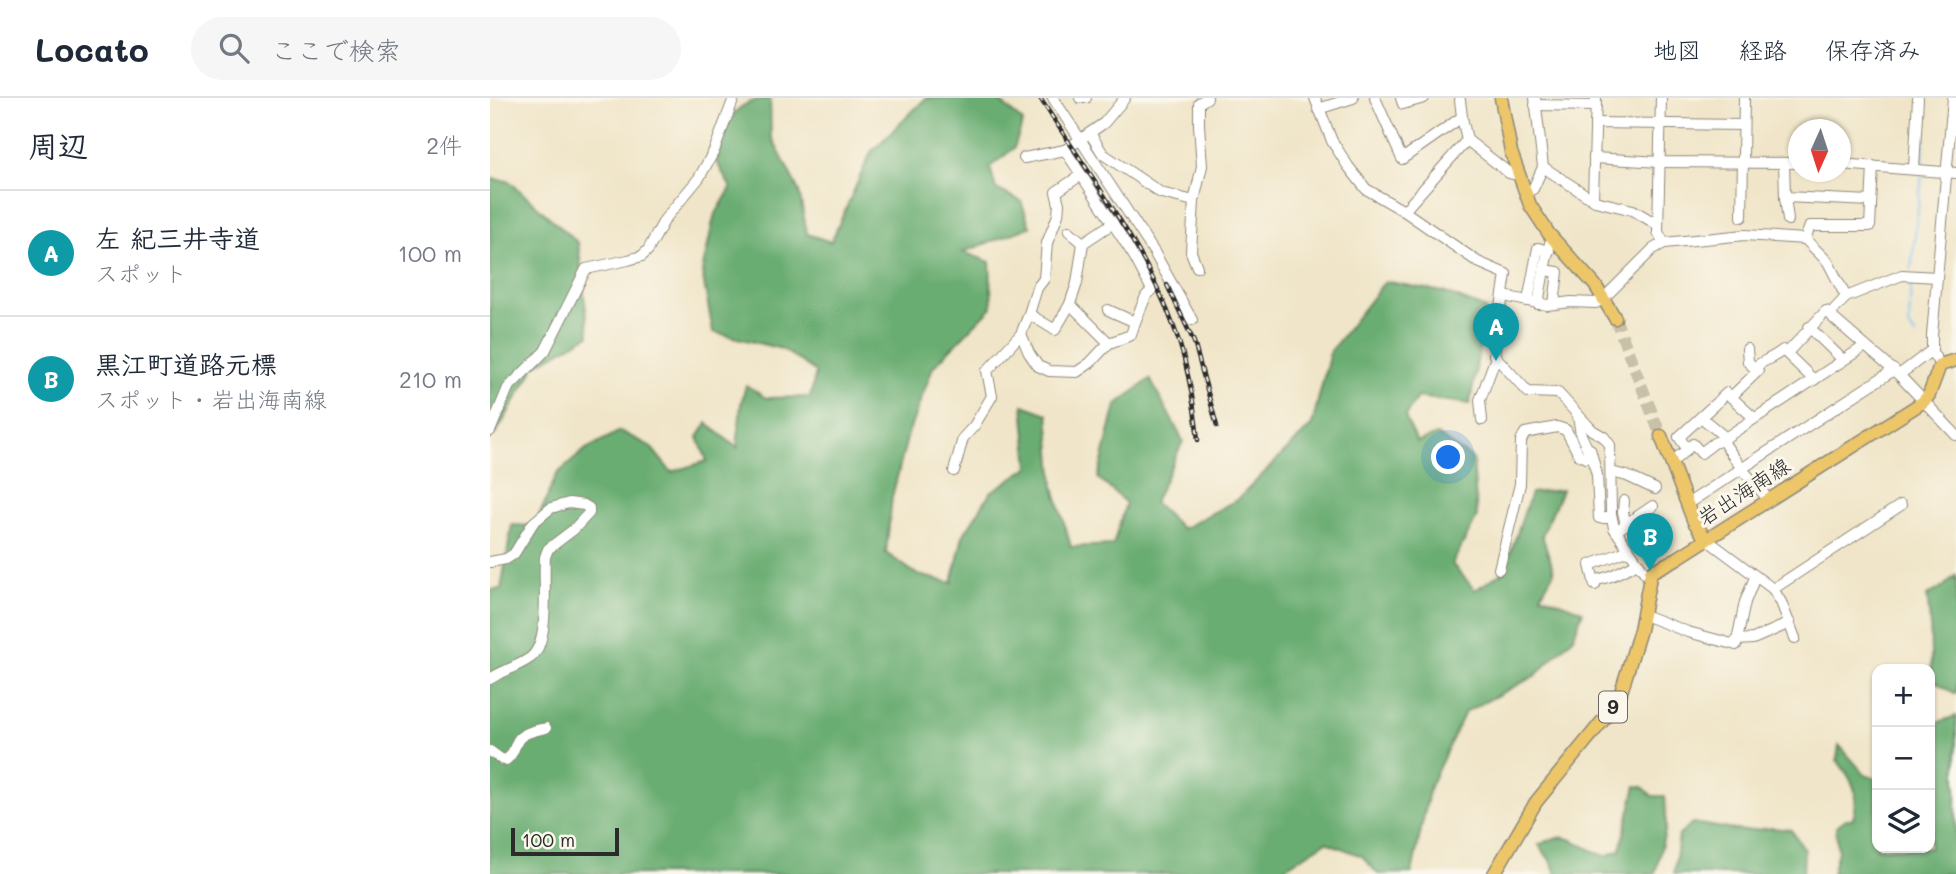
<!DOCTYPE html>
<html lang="ja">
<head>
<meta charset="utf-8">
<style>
	body { margin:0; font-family:Mali,"Klee One",sans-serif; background:#f6f6f7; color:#1f2937 }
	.controls { position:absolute; right:21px; bottom:21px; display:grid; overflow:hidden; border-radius:14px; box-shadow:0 2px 5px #0004 }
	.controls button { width:63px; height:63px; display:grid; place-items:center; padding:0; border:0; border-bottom:2px solid #e0e1e3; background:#fff; color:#1f2937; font:35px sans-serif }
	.compass { position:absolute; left:1298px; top:21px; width:63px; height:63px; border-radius:50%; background:#fff; box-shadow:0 2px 5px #0004; rotate:183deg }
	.scale { position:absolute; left:21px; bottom:18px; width:108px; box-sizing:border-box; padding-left:7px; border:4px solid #2b2b2b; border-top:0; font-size:19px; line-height:24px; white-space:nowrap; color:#2b2b2b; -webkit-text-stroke:5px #fbf7ec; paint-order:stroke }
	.you { position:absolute; left:959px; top:360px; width:24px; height:24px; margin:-18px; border:5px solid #fff; border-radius:50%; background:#1a73e8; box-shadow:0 0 0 10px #1a73e833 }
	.badge { display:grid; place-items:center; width:46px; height:46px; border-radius:50%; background:#0b8043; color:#fff; font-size:23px; font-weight:700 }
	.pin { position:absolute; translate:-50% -58px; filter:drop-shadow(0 2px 4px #0008) }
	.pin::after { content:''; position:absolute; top:37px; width:24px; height:21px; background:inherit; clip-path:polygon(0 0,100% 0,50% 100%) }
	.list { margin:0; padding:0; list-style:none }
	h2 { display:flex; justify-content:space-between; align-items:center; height:91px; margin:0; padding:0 28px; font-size:30px }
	h2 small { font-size:23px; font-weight:400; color:#747a83 }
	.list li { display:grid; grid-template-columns:46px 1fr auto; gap:21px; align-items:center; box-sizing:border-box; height:126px; padding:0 28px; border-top:2px solid #e0e1e3 }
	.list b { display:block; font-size:26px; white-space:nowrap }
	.list p { margin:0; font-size:23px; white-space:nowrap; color:#747a83 }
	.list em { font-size:23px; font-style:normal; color:#747a83 }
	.icon { flex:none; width:38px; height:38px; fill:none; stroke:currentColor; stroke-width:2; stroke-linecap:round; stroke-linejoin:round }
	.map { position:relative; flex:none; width:1466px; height:776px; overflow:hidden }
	header { display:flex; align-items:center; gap:42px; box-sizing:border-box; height:98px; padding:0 35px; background:#fff; border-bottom:2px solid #e0e1e3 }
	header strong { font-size:33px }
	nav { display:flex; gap:38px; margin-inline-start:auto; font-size:24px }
	.search { width:490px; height:63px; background:#f6f6f7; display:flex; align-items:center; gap:18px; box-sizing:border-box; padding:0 24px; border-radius:38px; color:#747a83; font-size:26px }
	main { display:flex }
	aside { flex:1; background:#fff }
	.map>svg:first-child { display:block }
	.forest { fill:#6bad72; stroke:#4b6c4e; stroke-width:2 }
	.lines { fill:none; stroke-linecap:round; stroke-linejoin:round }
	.stream { stroke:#74bfee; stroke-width:2 }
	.major-tunnel { stroke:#c9c0a9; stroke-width:12; stroke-dasharray:12 6; stroke-linecap:butt }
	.minor-casing { stroke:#8e887a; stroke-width:12 }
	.major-casing { stroke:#8e887a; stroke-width:15 }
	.minor { stroke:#fff; stroke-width:10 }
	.major { stroke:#ecc669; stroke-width:12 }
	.rail-casing { stroke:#2b2b2b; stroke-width:4.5 }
	.rail { stroke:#fbf7ec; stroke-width:2; stroke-dasharray:5; stroke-linecap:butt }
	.labels { text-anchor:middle; stroke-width:6; stroke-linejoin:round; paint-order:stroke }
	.shield { fill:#fbf7ec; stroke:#696865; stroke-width:2 }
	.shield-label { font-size:19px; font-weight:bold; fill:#2b2b2b }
	.street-label { font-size:21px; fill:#2b2b2b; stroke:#fbf7ec }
</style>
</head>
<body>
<header>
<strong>Locato</strong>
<div class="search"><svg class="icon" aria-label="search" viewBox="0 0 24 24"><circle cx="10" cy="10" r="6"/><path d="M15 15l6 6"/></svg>ここで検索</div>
<nav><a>地図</a><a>経路</a><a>保存済み</a></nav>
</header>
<main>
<aside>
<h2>周辺<small>2件</small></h2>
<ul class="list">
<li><span class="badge" style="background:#0f9aa8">A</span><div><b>左 紀三井寺道</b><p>スポット</p></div><em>100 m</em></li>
<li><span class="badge" style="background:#0f9aa8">B</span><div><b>黒江町道路元標</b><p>スポット · 岩出海南線</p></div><em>210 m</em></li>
</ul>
</aside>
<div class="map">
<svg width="1466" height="776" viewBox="0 0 1466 776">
	<rect width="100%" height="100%" fill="#fbf7ec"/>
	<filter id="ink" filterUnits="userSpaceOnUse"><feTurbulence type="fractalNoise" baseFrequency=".0143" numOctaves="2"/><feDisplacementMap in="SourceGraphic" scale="14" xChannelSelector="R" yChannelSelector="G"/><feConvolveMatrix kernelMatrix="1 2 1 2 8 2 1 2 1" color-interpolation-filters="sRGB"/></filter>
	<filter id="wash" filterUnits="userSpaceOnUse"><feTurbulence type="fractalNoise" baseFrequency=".00686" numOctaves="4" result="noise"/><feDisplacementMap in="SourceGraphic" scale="28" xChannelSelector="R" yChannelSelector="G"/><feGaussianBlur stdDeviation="1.57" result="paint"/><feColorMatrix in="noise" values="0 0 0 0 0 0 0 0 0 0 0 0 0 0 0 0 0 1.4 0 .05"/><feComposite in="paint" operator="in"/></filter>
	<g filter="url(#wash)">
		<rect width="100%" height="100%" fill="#f0e5c8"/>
		<g class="forest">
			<path d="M280 0 281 38 309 93 317 136 341 144 381 54 436 0H506L533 24 524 50 500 69 506 91 531 103 540 129 473 154 500 164 502 209 443 269 418 336 402 399 396 455 428 477 462 485 473 438 501 394 539 369 533 307 558 316 564 389 581 449 623 447 636 405 608 380 626 307 660 281 693 343 664 404 692 431 747 402 822 327 840 254 895 183 953 194 996 211 980 306 927 299 915 319 927 344 947 337 983 361 987 419 962 466 985 492 1014 473 1041 395 1072 392 1052 437 1064 474 1051 497 1093 513 1083 540 1045 578 975 614 940 688 922 775 888 776 872 758 836 744 791 772 794 776H0V492L11 491 22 427 45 428 67 376 96 351 130 333 160 348 181 374 217 363 208 339 217 325 247 350 251 306 256 287 276 300 320 299 326 274 292 251 223 234 212 174 224 119 241 90 226 63C238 27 237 4 280 0Z"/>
			<polygon points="0,81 19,83 88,145 99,237 46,267 6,335 0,339"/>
			<path d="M1466 477V596L1442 582C1440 553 1442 526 1437 498L1454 488Z"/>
			<path d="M1466 618V776H1342L1348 753 1346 729 1356 721H1363C1370 694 1364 684 1347 662L1349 647 1375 677 1387 681V750H1440V627Z"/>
			<path d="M1146 688 1153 689 1162 698H1175L1176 729 1165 776H1066L1062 765 1049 747C1082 729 1085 748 1116 758L1130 752Z"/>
			<polygon points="1202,725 1252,733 1282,730 1301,732 1314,750 1313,776 1184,776 1189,737"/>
		</g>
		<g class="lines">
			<g class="stream">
				<polyline points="1433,68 1434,0"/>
				<polyline points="1421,172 1432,77"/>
				<polyline points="1421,182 1419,228 1426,238"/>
			</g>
		</g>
	</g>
	<g filter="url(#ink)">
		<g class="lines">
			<polyline class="major-tunnel" points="1125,220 1171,338"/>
			<g class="minor-casing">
				<g id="minor">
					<polyline points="563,0 664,154 702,222"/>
					<polyline points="590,0 596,0"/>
					<polyline points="825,0 842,43 858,68 876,91 914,113 988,164 1016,176 1004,257 1038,294 1068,295 1102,332 1114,339 1120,347 1121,416 1124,430 1155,475 1159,477"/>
					<polyline points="885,0 912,61 972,19 970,2"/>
					<polyline points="911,0 913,6 934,0"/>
					<polyline points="1045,0 1053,69"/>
					<polyline points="1171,0 1168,134 1174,145 1255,137 1315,141 1338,164 1356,199"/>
					<polyline points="1045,7 1106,8"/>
					<polyline points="828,11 863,0"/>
					<polyline points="972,19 977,42 1019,75 1029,77"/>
					<polyline points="1105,25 1253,27"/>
					<polyline points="600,35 613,56 671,95 704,103"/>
					<polyline points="575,52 644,158 662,192 656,198 645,224"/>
					<polyline points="534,60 575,52 614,25 635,0"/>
					<polyline points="1104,60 1170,64 1308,65"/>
					<polyline points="1294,65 1295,99 1381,103"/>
					<polyline points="1350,66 1466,75"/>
					<polyline points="1424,70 1428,0"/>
					<polyline points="1035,95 1043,91 1053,69 1105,103 1143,112 1168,127"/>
					<polyline points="1295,99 1298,122"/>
					<polyline points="1103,101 1106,0"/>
					<polyline points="914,113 977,42"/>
					<polyline points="1252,119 1254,0"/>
					<polyline points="579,133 593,145"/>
					<polyline points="1315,141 1320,128 1380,128 1383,68"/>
					<polyline points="1064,142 1060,145 1054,172 1068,174 1064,206"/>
					<polyline points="707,169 701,154 704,103 712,68 709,27 709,5 717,0"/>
					<polyline points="1447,179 1412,177 1356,199 1341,215 1344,221 1409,277 1466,337"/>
					<polyline points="1014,198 1057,207 1081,204 1106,205 1114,200 1163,151 1174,145"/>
					<polyline points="1038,203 1048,150 1059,153"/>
					<polyline points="580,206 565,232 539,216 547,190 554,181 557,145 568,117 569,106 566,94 591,77"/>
					<polyline points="1048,206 1054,172"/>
					<polyline points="1319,229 1353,262"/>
					<polyline points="531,236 539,255 548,268 559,273 587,274 600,265 619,245 641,237 645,224 618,212"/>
					<polyline points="619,245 580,206 587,185 593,145 623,125"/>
					<polyline points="1257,251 1258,264 1267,272"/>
					<polyline points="1297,255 1336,213 1342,218"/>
					<polyline points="1450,267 1442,254 1442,237 1463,0"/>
					<path d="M1264 270C1273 262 1284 260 1293 252L1324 282"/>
					<polyline points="1409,277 1442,252"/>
					<polyline points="1241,299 1264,320"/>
					<polyline points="1212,320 1236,340"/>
					<polyline points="992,322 990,302 1006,259"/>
					<polyline points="0,333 18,290 55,253 96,171 138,162 152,158 158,152 175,121 209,80 224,53 244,0"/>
					<polyline points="1232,342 1252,371 1278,401"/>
					<polyline points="1100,351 1107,377 1109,420 1121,420"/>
					<polyline points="1197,351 1189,339 1237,295 1241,299 1268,273"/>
					<polyline points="1182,364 1203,346 1211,355 1224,345 1232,342 1375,248"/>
					<polyline points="464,373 473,340 484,328 502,298 497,273 531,236 539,216"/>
					<polyline points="1121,374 1137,378 1165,391"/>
					<polyline points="1134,403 1133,414 1136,427"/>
					<polyline points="1197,406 1404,272"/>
					<polyline points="1126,433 1163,408"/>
					<polyline points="1216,441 1283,491 1291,504 1305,540"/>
					<path d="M0 464 16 461 24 456 43 425 61 410 79 405 94 407 99 410V415L83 432 58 451 55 459C53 484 61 545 40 560 27 569 12 573 0 581"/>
					<polyline points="1009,471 1030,386 1031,343 1035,335 1067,329 1076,332 1089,357 1096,360 1099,354 1091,337 1088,318"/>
					<polyline points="1104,483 1100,467 1139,452"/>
					<polyline points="1105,487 1104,483 1121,478 1148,465"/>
					<polyline points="1283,491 1411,407"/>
					<polyline points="1154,517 1198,534 1246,547 1255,504 1265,479"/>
					<polyline points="1247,542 1263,541 1300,525"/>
					<path d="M0 653 11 661 16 662C25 655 23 650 28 642 33 634 48 632 56 630"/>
				</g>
			</g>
			<g class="major-casing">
				<g id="major">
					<polyline points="1011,0 1021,54 1040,107 1059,136 1105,187 1125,220"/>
					<polyline points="1171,338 1204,424 1216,441"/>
					<polyline points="1004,776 1046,704 1119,615 1131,594 1150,532 1161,474 1186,461 1433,304 1439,297 1450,267 1466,262"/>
				</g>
			</g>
			<use href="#minor" class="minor"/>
			<use href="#major" class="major"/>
			<g class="rail-casing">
				<g id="rail">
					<path d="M550 0C597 74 655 148 685 232 698 267 704 304 708 342"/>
					<polyline points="677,187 704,244 727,328"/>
				</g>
			</g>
			<use href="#rail" class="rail"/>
		</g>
	</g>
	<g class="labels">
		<rect class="shield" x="1109" y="593.5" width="28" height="31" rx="5"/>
		<g class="shield-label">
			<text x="1123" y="616">9</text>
		</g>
		<g class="street-label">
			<text transform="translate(1254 394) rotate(-33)" y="7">岩出海南線</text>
		</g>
	</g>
</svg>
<div class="controls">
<button>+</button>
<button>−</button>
<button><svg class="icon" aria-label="layers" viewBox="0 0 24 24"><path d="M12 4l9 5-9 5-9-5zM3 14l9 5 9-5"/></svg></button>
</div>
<svg class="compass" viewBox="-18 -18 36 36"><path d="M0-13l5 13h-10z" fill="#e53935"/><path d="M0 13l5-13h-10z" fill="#747a83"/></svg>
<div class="scale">100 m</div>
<div class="you"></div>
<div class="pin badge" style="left:1006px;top:263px;background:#0f9aa8">A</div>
<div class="pin badge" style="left:1160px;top:473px;background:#0f9aa8">B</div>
</div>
</main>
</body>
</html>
